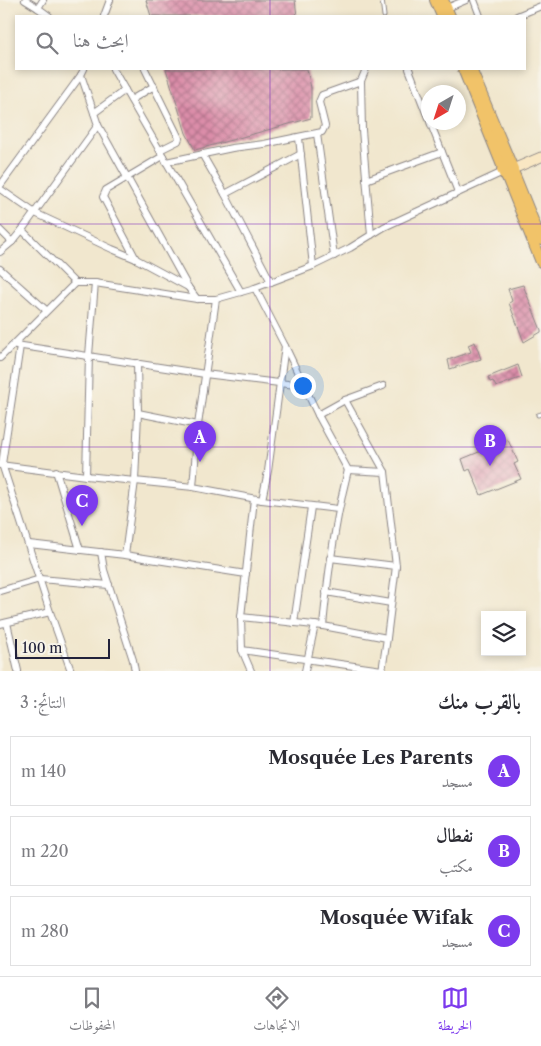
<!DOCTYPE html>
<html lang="ar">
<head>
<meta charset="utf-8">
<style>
	body { margin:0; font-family:"Libre Caslon Text",Amiri,serif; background:#f7f7f7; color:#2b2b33; direction:rtl }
	.controls { position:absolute; right:15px; bottom:15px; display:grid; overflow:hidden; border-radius:0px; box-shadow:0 2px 8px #0003 }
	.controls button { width:45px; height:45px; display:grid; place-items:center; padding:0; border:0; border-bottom:1px solid #e1e1e2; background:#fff; color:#2b2b33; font:25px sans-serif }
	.compass { position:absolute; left:421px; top:85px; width:45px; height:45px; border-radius:50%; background:#fff; box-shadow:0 2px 8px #0003; rotate:219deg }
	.scale { position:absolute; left:15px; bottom:12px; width:95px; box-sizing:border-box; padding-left:5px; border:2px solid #22223b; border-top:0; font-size:14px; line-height:18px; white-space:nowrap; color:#22223b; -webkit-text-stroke:4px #f7f3e8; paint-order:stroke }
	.you { position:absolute; left:302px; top:385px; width:18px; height:18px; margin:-12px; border:4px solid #fff; border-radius:50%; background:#1a73e8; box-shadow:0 0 0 8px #1a73e833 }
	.badge { display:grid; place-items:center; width:32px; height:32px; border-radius:50%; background:#7c3aed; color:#fff; font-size:16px; font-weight:700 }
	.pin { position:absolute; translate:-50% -41px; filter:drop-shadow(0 1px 2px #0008) }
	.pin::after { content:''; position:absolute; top:26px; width:18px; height:15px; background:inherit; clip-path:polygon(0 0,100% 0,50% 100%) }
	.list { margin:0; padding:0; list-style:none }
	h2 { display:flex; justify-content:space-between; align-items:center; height:65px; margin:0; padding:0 20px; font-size:21px }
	h2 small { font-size:16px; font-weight:400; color:#7c7c81 }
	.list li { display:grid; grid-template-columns:32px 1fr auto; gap:15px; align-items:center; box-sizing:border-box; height:70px; margin:0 10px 10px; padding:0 10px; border:1px solid #e1e1e2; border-radius:0px }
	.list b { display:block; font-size:19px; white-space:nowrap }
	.list p { margin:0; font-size:16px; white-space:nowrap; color:#7c7c81 }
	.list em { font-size:16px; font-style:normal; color:#7c7c81 }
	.icon { flex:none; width:28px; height:28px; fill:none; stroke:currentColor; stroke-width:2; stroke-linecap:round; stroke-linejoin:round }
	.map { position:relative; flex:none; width:541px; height:671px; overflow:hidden; direction:ltr }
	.search { position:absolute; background:#fff; box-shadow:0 2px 8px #0003; left:15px; right:15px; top:15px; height:55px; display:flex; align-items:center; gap:12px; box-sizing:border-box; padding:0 18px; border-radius:0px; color:#7c7c81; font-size:19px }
	.sheet { height:305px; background:#fff }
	nav { display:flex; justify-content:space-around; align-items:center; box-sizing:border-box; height:70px; border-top:1px solid #e1e1e2; background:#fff; font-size:14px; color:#7c7c81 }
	nav a { display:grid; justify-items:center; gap:2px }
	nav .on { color:#7c3aed }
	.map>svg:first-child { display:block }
	.building { fill:url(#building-cross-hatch) }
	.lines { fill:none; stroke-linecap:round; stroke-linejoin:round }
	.service-casing { stroke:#8a8484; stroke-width:5 }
	.minor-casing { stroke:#8a8484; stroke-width:8 }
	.secondary-casing { stroke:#8a8484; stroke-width:11 }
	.primary-casing { stroke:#8a8484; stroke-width:12 }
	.service { stroke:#fff; stroke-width:3 }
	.minor { stroke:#fff; stroke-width:6 }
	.secondary { stroke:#f9e7c3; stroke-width:9 }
	.primary { stroke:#f1c369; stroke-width:10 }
	.grid { fill:none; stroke:#7b2cbf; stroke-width:1; stroke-opacity:0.55 }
</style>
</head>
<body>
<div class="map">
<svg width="541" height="671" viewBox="0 0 541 671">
	<defs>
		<pattern id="building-cross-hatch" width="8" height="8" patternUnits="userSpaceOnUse" patternTransform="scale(1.25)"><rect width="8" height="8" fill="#db8da9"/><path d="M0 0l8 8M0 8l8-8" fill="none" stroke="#b1738b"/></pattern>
	</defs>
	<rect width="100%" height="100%" fill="#f7f3e8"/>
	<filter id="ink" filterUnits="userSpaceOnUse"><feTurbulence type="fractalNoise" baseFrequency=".02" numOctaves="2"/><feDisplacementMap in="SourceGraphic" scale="10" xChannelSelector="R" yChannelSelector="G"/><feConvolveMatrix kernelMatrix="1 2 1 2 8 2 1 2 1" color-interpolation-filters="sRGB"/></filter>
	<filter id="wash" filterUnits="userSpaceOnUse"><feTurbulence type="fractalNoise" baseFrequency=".0096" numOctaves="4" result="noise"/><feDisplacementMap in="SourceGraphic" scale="20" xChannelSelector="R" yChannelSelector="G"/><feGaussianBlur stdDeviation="1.12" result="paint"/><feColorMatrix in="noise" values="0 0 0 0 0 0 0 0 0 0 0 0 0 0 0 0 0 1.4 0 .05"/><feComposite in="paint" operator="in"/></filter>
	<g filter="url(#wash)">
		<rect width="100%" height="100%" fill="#f1e7ce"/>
		<g id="blocks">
			<g class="building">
				<polygon points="146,0 295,0 297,16 151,16"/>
				<polygon points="166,69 307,69 311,88 311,118 195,150 186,133"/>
				<polygon points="523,285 541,330 541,332 524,342 509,303 512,301 508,289"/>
				<polygon points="475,342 481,359 450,369 448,360 471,352 468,345"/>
				<polygon points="518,365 522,377 496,387 493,381 490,382 488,377"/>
				<polygon points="508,440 518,462 514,464 521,479 481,495 470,469 466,471 462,459"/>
			</g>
		</g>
	</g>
	<g filter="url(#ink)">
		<use href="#blocks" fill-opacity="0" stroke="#8a8484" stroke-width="1"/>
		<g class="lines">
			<g class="service-casing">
				<g id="service">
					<polyline points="382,0 384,16"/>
					<polyline points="538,415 541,414"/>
				</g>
			</g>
			<g class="minor-casing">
				<g id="minor">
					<polyline points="25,0 38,8"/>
					<polyline points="43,0 38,8 49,16"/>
					<polyline points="474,0 480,16"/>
					<polyline points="447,8 466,0"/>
					<polyline points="104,16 110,0"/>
					<polyline points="517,16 541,6"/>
					<polyline points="113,69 125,90"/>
					<polyline points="145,69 179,138 178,141 160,150"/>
					<polyline points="366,69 361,81 362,130 371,235"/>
					<polyline points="409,69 428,118"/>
					<polyline points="81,75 94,113"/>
					<polyline points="131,100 154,86"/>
					<polyline points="430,122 458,192"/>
					<polyline points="98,125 188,287 197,299"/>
					<polyline points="317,134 334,256"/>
					<polyline points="299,138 313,266"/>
					<polyline points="202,154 225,194 271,282"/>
					<polyline points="166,162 232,148 264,144 322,132 325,126 319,102 322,95 361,81"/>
					<polyline points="366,180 442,152"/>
					<polyline points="0,186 81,75 84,69"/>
					<polyline points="0,189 35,213 112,249 136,259 188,287"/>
					<polyline points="225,194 301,154"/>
					<polyline points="0,230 12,242 22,230 98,125 94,113 125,90 241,292"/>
					<polyline points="22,230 75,283"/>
					<polyline points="0,252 12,242"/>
					<polyline points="136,259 103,197 106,190 163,156"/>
					<polyline points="0,269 46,310"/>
					<polyline points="95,283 89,355 86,476 135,481 125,555 246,574"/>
					<polyline points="255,288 285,346 268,471 262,500"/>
					<polyline points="216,299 198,425 193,487 262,500 338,509"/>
					<polyline points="16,345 205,374 304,386"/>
					<polyline points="285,346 318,415 348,470 385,472 396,566"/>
					<polyline points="0,358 75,283 95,283 197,299 216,299 255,288 313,266 350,248 384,227 503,172"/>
					<polyline points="137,363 138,413 135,481 193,487"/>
					<polyline points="345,400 385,472"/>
					<polyline points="138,413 198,425"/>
					<polyline points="318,415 345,400 383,386"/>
					<polyline points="0,465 86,476"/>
					<path d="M348 470C335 521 328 573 323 626L387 638 382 671"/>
					<polyline points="56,471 80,550"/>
					<polyline points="254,499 241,617 242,650 382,670"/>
					<polyline points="29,544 125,555"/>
					<polyline points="101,552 104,570 133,660 135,671"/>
					<polyline points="330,558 396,566 387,638"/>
					<polyline points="0,591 40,579 109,585"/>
					<polyline points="326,592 391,603"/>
					<polyline points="50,612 71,671"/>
					<polyline points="241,617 323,626"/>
					<polyline points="7,623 18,671"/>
					<polyline points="294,623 311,507"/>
					<polyline points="0,624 50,612 2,464 20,346"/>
					<polyline points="242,650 251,671"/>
					<polyline points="305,671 315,625"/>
				</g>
			</g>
			<g class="secondary-casing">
				<polyline id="secondary" points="513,169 541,157"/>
			</g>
			<g class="primary-casing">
				<g id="primary">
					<polyline points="435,0 442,16"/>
					<polyline points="443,0 450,16"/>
					<polyline points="463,69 503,168"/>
					<polyline points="471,69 513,169 511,174 504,174 502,170 504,166 510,165"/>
					<polyline points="513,171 541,240"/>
					<polyline points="506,175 541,262"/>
				</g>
			</g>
			<use href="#service" class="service"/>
			<use href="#minor" class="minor"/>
			<use href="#secondary" class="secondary"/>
			<use href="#primary" class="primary"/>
		</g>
	</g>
	<path class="grid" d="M270 0V16M270 69V671M0 224H541M0 447H541"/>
</svg>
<div class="controls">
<button><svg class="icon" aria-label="layers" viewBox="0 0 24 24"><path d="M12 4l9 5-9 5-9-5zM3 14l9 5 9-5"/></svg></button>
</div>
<svg class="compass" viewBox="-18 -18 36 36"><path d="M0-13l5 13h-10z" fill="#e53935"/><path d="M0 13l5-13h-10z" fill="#7c7c81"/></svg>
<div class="scale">100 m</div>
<div class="you"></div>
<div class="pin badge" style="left:200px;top:462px">A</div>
<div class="pin badge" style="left:490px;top:466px">B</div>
<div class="pin badge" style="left:82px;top:526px">C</div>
<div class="search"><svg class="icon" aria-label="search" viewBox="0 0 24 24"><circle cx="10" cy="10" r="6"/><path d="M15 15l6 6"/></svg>ابحث هنا</div>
</div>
<section class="sheet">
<h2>بالقرب منك<small>النتائج: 3</small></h2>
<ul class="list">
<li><span class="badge">A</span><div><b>Mosquée Les Parents</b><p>مسجد</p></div><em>140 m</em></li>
<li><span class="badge">B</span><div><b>نفطال</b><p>مكتب</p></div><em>220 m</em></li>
<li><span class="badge">C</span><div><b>Mosquée Wifak</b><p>مسجد</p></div><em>280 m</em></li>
</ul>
</section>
<nav>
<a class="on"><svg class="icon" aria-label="map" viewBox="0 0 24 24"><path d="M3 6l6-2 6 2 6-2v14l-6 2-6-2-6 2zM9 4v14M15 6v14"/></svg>الخريطة</a>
<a><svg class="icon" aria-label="directions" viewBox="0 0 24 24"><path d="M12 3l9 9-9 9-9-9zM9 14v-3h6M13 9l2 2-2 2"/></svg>الاتجاهات</a>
<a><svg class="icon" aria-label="saved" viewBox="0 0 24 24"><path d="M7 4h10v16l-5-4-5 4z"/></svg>المحفوظات</a>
</nav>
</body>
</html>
